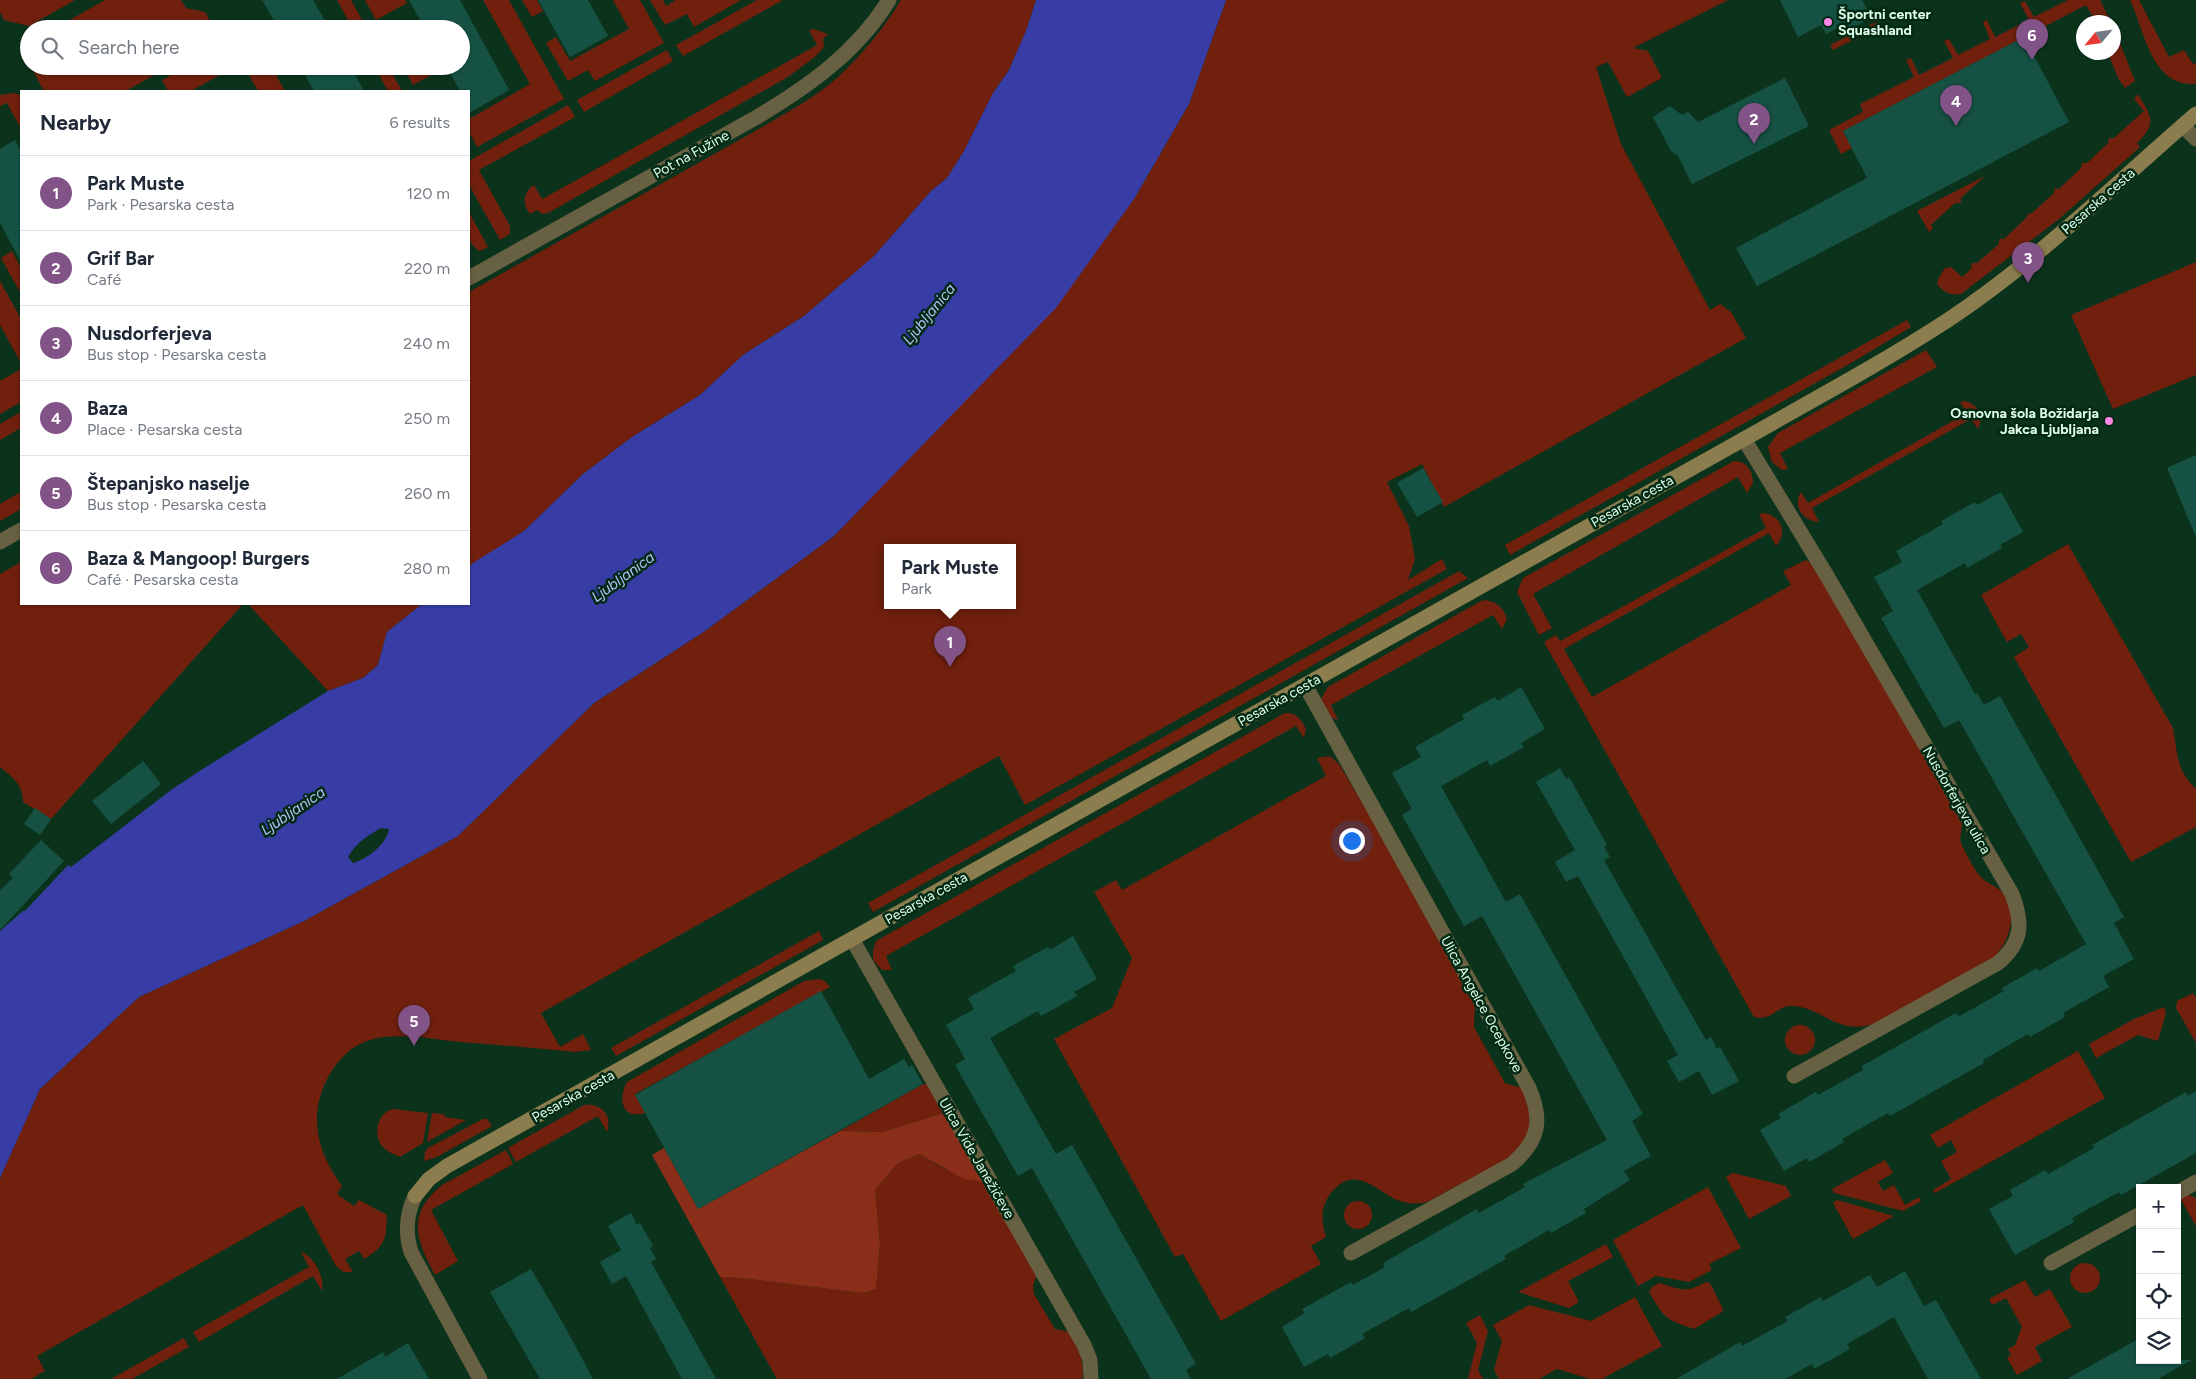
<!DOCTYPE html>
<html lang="en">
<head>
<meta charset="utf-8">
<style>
	body { margin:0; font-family:Figtree,sans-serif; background:#f6f6f7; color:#1f2937 }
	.controls { position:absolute; right:15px; bottom:15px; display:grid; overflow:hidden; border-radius:0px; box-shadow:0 1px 4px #0004 }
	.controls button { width:45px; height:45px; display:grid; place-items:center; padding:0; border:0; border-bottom:1px solid #e0e1e3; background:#fff; color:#1f2937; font:25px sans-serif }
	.compass { position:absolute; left:2076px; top:15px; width:45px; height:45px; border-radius:50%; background:#fff; box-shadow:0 1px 4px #0004; rotate:241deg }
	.you { position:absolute; left:1351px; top:840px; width:18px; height:18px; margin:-12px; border:4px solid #fff; border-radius:50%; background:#1a73e8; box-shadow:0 0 0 8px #1a73e833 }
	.badge { display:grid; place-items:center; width:32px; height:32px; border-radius:50%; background:#825386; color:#fff; font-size:16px; font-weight:700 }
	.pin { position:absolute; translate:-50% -41px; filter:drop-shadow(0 1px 2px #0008) }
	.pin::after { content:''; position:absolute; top:26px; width:18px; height:15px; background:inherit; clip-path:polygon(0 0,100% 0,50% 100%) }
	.popup { position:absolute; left:884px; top:544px; width:132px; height:65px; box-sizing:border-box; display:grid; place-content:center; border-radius:0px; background:#fff; filter:drop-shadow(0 1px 4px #0005); font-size:16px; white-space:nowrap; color:#747a83 }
	.popup b { font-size:19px; color:#1f2937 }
	.popup::after { content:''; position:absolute; left:50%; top:100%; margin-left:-10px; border:10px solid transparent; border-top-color:#fff }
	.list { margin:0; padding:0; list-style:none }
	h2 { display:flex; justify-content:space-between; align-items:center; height:65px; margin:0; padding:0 20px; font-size:21px }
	h2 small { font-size:16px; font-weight:400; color:#747a83 }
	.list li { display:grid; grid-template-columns:32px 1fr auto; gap:15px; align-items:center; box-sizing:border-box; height:75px; padding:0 20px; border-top:1px solid #e0e1e3 }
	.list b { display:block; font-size:19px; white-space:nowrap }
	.list p { margin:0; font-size:16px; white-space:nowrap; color:#747a83 }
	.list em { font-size:16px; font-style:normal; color:#747a83 }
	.icon { flex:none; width:28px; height:28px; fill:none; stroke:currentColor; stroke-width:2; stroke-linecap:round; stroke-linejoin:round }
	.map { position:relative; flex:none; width:2196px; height:1379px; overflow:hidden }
	.search { position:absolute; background:#fff; box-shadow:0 1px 4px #0004; left:20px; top:20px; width:450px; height:55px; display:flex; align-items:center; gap:12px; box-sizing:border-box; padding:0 18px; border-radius:28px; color:#747a83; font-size:19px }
	.panel { position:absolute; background:#fff; box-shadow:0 1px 4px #0004; left:20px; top:90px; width:450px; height:515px; border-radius:0px }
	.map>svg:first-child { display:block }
	.green { fill:#70200d; fill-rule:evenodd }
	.forest { fill:#8a2e19 }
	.water { fill:#373da4; fill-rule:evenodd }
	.building { fill:#165244 }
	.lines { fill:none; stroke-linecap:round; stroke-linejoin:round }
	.street { stroke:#686042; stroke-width:15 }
	.secondary { stroke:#8b7d4d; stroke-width:15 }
	.poi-dot { fill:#fb87e6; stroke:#012913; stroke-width:2 }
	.labels { text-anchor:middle; stroke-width:5; stroke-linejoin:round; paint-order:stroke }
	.poi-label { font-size:14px; font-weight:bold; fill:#e1fde9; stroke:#012913; text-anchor:start }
	.street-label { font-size:14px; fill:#e1fde9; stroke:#012913 }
	.water-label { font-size:15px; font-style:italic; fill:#b6c2f8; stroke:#012913 }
</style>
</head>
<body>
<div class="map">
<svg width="2196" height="1379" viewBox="0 0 2196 1379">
	<rect width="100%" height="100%" fill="#0b331c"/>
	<g class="green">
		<polygon points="0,0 75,0 29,26 4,20 0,12"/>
		<polygon points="105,0 181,0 186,8 205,12 214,28 54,29"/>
		<polygon points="337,0 351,0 367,29 353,29"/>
		<polygon points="365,0 405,0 407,3 376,20"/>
		<polygon points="483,0 509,0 564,99 477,147 471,135 469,136 469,115 471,118 530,84"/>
		<polygon points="522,0 537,0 543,11 532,17"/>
		<polygon points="613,0 640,0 664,43 595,81 588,70 568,81 546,43 556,37 570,61 629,29"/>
		<polygon points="650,0 663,0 666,6 676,0 741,0 694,27 687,14 665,25"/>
		<polygon points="757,0 783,0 683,56 676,45"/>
		<path d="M901 0H1036L1026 31 1009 70 993 93 964 151 947 178 931 191 874 256 804 316 743 355 700 395 632 437 583 474 524 531 469 567V292L764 126C789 111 816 97 838 77 861 56 884 28 901 0Z"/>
		<path d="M1226 0H1728L1633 48 1648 51 1662 78 1627 97 1608 62 1596 67 1621 144 1710 310 1720 304 1731 312 1746 338 1444 507 1422 464 1387 482 1409 526 1415 559 1408 580 1442 559 1447 569 1025 805 999 756 541 1013 560 1047 583 1034 591 1050 575 1052C537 1048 499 1045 461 1042 433 1039 393 1031 367 1041 344 1049 328 1072 321 1094 310 1127 322 1159 342 1186L337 1194 354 1206 359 1200 387 1215C386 1239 386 1246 364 1259L359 1251 345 1259 353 1272H344L336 1266 303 1205 37 1356 45 1371 31 1379H0V1178L40 1089 139 997 304 921 458 836 594 703 705 631 834 536 1134 199 1189 104ZM888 548H1012V606H888Z"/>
		<polygon points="2068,0 2100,0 2111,22 2096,22 2086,5 1843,131 1852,148 1841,154 1829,130 1863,112 1860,104 1914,77 1906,60 1911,58 1919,75 1953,58 1944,41 1949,39 1958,55 1990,39 1983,22 1987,20 1995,37 2029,20 2020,3 2025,1 2034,17"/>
		<path d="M2130 0H2139L2169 57 2184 50 2193 64 2196 63V84C2151 87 2145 31 2130 0Z"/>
		<polygon points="1876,22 1879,27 1833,50 1830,45"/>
		<polygon points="2114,28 2135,81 2125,88 2119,80 2109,56 2114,52"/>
		<path d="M814 29 828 34 823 39 824 47 816 56 788 77 548 213 542 214 537 210 530 214C522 204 523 192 534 185L542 199 573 182 817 45 809 30Z"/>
		<polygon points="667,50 673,61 584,112 577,100"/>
		<polygon points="33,66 170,66 126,91 44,91 32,69"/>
		<polygon points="187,66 236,66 191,91 168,91 162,80"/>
		<polygon points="244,66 271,66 285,91 258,91"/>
		<polygon points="374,66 388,66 402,91 388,91"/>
		<polygon points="402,66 443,66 444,68 413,85"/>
		<polygon points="15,93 21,96 21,129 7,103 0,106 0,95"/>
		<path d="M2138 94C2151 116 2158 123 2137 143L2140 147 2059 219 1961 294C1951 296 1943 292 1937 284L1939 277 1945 268 1951 267 1962 277 1971 269 1972 263H1977L1999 244V239H2004L2026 218 2028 214 2032 213 2054 193 2055 188 2059 189 2081 168 2082 163H2087L2108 143 2109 138H2114L2144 111 2134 99Z"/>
		<polygon points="568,105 575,117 479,170 510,226 510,234 500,240 469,185 469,161"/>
		<polygon points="1985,176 1961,198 1961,203 1955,203 1931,225 1933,228 1929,232 1917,211"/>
		<path d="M469 212 488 247 480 251C465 243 469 227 469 212Z"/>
		<polygon points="12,251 21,268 21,294 1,258"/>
		<polygon points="2196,262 2196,375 2113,409 2071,315"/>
		<polygon points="0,281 21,319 21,363 0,325"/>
		<polygon points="1907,320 1911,327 1851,363 1510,555 1505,545"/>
		<polygon points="1926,350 1937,367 1780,453 1788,469 1782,470 1772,462 1768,447 1778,433"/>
		<polygon points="21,369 21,402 0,414 0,381"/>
		<path d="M1965 401C1979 405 1984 416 1978 429L1971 419 1812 508 1819 522C1803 521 1792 506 1801 492L1808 503 1967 413 1960 402Z"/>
		<polygon points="21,412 21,428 0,440 0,424"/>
		<path d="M1734 461C1747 461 1753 471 1753 483L1747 493 1738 477 1533 594 1552 628 1539 635 1517 592 1523 578Z"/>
		<polygon points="21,492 21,509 0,521 0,504"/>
		<path d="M1764 513C1781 516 1788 532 1776 546L1769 533 1564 649 1592 697 1791 585 1783 571 1806 560 1817 567 1962 824C1962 830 1959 838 1961 843 1964 850 1977 875 1983 879 1988 884 1997 886 2002 892 2019 912 2010 942 1993 958L1877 1023C1835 1037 1824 1006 1790 1006 1776 1007 1773 1021 1754 1017L1544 642 1556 635 1560 641 1766 528 1759 514Z"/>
		<path d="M2068 544 2173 728C2178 753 2175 769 2196 789V827L2131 862 2014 657 2029 647 2021 634 2007 642 1981 595Z"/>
		<path d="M21 562V604H243L51 819 23 802C23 784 13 778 0 767V574Z"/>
		<polygon points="1459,571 1468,578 873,912 868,903"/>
		<path d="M1486 600C1498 603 1503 607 1507 619L1502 629 1493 615 1331 705 1338 720 1331 718 1321 699 1328 687 1481 601Z"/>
		<polygon points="248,604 422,604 387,632 378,665 363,678 328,691"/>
		<path d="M1285 713C1297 713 1301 719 1306 729L1304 738 1296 726 886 956 892 970H882L873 960V951L876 941Z"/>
		<path d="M1330 756 1339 764 1370 816 1475 1004 1474 1027 1505 1083 1522 1088 1531 1115 1528 1136 1511 1157 1427 1202C1419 1204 1411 1204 1403 1202 1378 1195 1357 1161 1331 1193 1320 1207 1321 1221 1326 1237L1311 1246 1321 1264 1221 1321 1183 1254 1175 1257 1054 1039 1112 1008 1132 958 1094 892 1116 880 1122 890 1326 776 1317 758Z"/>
		<polygon points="819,931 823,940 616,1056 611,1048"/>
		<path d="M820 979 825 981 830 987 635 1094 645 1113C621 1120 618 1098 627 1082L804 981Z"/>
		<polygon points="2193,993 2196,998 2196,1043 2176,1008 2177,1001"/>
		<polygon points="2164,1007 2166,1013 2158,1041 2138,1035 2096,1058 2089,1044 2134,1019"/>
		<circle cx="1800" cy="1040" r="15"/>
		<polygon points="2078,1051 2105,1098 1935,1193 1933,1190 1951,1179 1941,1161 1957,1152 1951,1140 1938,1148 1930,1135"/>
		<polygon points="923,1084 931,1084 946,1112 883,1132 840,1131"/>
		<path d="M584 1105C600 1103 613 1114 607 1132L598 1116 516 1162 508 1148Z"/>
		<path d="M393 1109 428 1113 423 1143 400 1157C394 1154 387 1152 382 1146 373 1134 377 1113 393 1109Z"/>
		<polygon points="432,1113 444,1114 445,1117 466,1120 427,1142"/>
		<polygon points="483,1119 487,1119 492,1126 437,1157 424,1161 425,1152 428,1148"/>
		<path d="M506 1150 513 1164 431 1210 458 1261 435 1275C416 1240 406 1214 442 1185Z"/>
		<path d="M919 1154 943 1168 985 1182 1037 1274 1033 1286 1034 1294 1055 1329 1069 1332C1078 1348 1085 1360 1082 1379H777L720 1277 742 1278 863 1293 876 1289 880 1244 875 1190 898 1163Z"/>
		<polygon points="1885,1160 1893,1173 1878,1182 1883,1191 1894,1185 1905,1205 1919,1197 1921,1201 1903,1211 1834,1193 1832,1189"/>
		<polygon points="1733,1173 1786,1186 1791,1196 1749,1219 1726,1177"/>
		<polygon points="1708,1187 1741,1248 1709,1264 1712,1270 1689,1282 1656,1276 1638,1286 1613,1240"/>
		<polygon points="2189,1195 2196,1198 2196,1226 2180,1198"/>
		<polygon points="1837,1200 1894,1216 1853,1239 1833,1203"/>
		<circle cx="1358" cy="1215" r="14"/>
		<polygon points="1606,1244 1613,1257 1568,1281 1579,1302 1569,1308 1518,1292"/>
		<path d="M301 1252C314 1256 325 1277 322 1291L313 1276 199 1342 193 1332 309 1267Z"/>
		<circle cx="2085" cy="1278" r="15"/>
		<polygon points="2025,1280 2035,1297 2050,1289 2072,1327 2035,1347 2042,1361 2017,1375 2007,1358 2011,1355 2008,1349 2015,1345 2022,1327 2006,1298 1992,1305 1989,1299"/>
		<path d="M1706 1282 1710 1283 1723 1309 1722 1312 1694 1329C1665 1319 1665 1319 1649 1292L1652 1287 1659 1283C1682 1289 1684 1294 1706 1282Z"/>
		<polygon points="1635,1297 1662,1346 1602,1379 1590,1379 1557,1369 1539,1379 1499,1379 1494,1370 1502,1341 1493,1325 1529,1305 1591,1321"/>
		<polygon points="1480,1315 1488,1331 1478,1370 1483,1379 1468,1379 1477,1343 1466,1323"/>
		<polygon points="184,1338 189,1347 132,1379 111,1379"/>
	</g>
	<polygon class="forest" points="946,1112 985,1182 964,1179 919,1154 898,1163 875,1190 880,1244 876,1289 863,1293 742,1278 720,1277 652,1155 664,1148 698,1209 840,1131 883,1132"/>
	<path class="water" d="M1036 0H1226L1189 104 1134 199 1056 308 834 536 705 631 594 703 458 836 304 921 139 997 40 1089 0 1178V931L23 911H25L68 865 71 867 171 790 198 772 328 691 363 678 378 665 387 632 422 604H469V567L473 563 524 531 583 474 632 437 700 395 743 355 804 316 874 256 931 191 947 178 964 151 993 93 1009 70 1026 31ZM381 828 389 829C386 845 367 859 353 863L348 857C356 843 367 836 381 828Z"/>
	<g class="building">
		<polygon points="262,0 313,0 330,29 279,29"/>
		<polygon points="409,0 460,0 509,90 469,113 469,91 460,91 446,66 461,66 461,29 425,29"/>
		<polygon points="538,0 588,0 608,36 570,57"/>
		<polygon points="1780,0 1862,0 1872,18 1843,32 1840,27 1826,34 1821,25 1798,37"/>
		<polygon points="2024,37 2069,122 1757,286 1736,248 1867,178 1843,131"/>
		<polygon points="300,66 350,66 364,91 314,91"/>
		<polygon points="1785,78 1809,126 1692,184 1678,156 1671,151 1653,117 1670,106 1682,115 1688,112 1698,122"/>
		<polygon points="15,140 21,151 21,262 0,223 0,149"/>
		<polygon points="2196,455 2196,537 2167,468"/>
		<polygon points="1423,468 1443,502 1417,517 1397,483"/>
		<polygon points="2001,492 2023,532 2000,545 2002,548 1967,568 1965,563 1917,590 1975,694 1977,693 1984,705 2000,696 2124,917 2114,923 2134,959 2103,976 2109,987 2063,1013 2065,1017 2030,1037 2028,1034 1983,1060 1984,1063 1890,1116 1888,1113 1842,1139 1844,1142 1809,1162 1807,1158 1784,1171 1760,1130 1781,1118 1778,1114 1816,1092 1818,1095 1863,1070 1862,1066 1956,1013 1958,1017 2004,991 2002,988 2037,968 2039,971 2086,944 1959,720 1944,728 1881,618 1893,611 1874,577 1902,562 1896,551 1943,524 1941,521 1975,502 1977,505"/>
		<polygon points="1521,687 1545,729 1521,743 1524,747 1490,766 1487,760 1441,786 1506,902 1520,894 1643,1114 1632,1121 1651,1156 1624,1171 1630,1180 1584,1209 1586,1213 1551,1233 1549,1230 1504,1256 1506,1259 1411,1312 1409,1308 1362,1334 1365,1338 1330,1358 1328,1354 1304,1367 1282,1327 1305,1313 1302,1309 1351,1282 1353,1285 1385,1267 1383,1263 1442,1229 1477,1209 1479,1213 1525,1187 1523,1184 1607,1140 1482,916 1464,926 1402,815 1412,809 1392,773 1421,757 1415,747 1464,719 1462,715 1495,697 1498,701"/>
		<polygon points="143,761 161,784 111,824 92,801"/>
		<polygon points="1560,768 1566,779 1569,777 1607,845 1604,847 1610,857 1604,860 1683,1000 1706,1040 1711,1037 1717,1049 1720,1047 1739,1081 1712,1095 1699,1071 1679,1082 1667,1061 1678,1055 1628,965 1578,876 1566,882 1555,862 1575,850 1536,782"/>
		<polygon points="35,808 51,819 40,835 24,824"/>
		<polygon points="41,840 64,861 0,930 0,890 13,878 9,874"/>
		<polygon points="1073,936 1097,979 1074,992 1077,996 1041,1016 1038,1011 990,1038 1056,1154 1072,1145 1196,1364 1186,1370 1191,1379 1151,1379 1032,1168 1018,1176 955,1065 965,1059 946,1025 974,1009 968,998 1016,971 1013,966 1048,947 1050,950"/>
		<polygon points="821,991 869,1079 904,1059 909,1067 912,1065 923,1084 698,1209 635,1095"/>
		<polygon points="2196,1091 2196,1153 2121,1195 2119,1192 2072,1218 2074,1222 2015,1255 1989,1209 2013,1196 2010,1190 2045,1170 2048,1174 2094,1148 2092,1145 2186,1092 2188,1096"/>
		<polygon points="631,1213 637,1225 640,1223 653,1246 650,1248 656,1259 651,1262 716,1379 682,1379 626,1276 612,1284 600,1262 621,1250 608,1226"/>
		<polygon points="531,1269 564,1325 593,1379 540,1379 490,1292"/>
		<polygon points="1905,1271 1924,1306 1936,1300 1981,1379 1928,1379 1894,1317 1847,1344 1850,1349 1814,1369 1812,1364 1785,1379 1676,1379 1740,1342 1742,1346 1788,1321 1785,1317 1821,1297 1823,1301 1870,1275 1877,1287"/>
		<polygon points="2140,1338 2140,1360 2191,1360 2158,1379 2067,1379"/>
		<polygon points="408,1343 429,1379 337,1379 383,1352 385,1357"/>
	</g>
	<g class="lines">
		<g class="street">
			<polyline points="2183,126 2196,139"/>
			<path d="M469 278 757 117C809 86 857 52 889 0"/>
			<path d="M1744 439 1827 576 2012 894C2023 923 2023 942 1998 963L1794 1076"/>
			<polyline points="0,542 21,530"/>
			<path d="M1305 685 1529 1088C1543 1120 1539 1141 1512 1164L1351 1253"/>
			<polyline points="852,939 1084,1345 1090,1360 1091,1379"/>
			<polyline points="2177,1193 2196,1182"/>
			<path d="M415 1196C406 1215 405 1232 411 1252L480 1379"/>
			<polyline points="2051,1263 2140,1214"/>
		</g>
		<path class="secondary" d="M415 1196 429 1179 447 1166 1744 439C1813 400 1882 363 1948 320 2038 260 2115 184 2196 114"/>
	</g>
	<g class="poi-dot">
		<circle cx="1828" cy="22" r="5"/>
		<circle cx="2109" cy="421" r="5"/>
	</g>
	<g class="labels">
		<g class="poi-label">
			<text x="1838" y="19">Športni center<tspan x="1838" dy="16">Squashland</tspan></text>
			<text x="2099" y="418" text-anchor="end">Osnovna šola Božidarja<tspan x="2099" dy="16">Jakca Ljubljana</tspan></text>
		</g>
		<g class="street-label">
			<text transform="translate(691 154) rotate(-29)" y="5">Pot na Fužine</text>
			<text transform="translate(2098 201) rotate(-41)" y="5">Pesarska cesta</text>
			<text transform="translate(1632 501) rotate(-29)" y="5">Pesarska cesta</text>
			<text transform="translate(1279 700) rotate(-29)" y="5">Pesarska cesta</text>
			<text transform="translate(1957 800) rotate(60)" y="5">Nusdorferjeva ulica</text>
			<text transform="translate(926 898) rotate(-29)" y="5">Pesarska cesta</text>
			<text transform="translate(1482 1004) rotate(61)" y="5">Ulica Angelce Ocepkove</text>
			<text transform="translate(573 1096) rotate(-29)" y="5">Pesarska cesta</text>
			<text transform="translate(977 1158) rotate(60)" y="5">Ulica Vide Janežičeve</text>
		</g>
		<g class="water-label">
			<text transform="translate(929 314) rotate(-51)" y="5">Ljubljanica</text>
			<text transform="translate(623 577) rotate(-36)" y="5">Ljubljanica</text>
			<text transform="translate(293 811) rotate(-34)" y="5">Ljubljanica</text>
		</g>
	</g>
</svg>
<div class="controls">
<button>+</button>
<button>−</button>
<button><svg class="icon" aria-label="locate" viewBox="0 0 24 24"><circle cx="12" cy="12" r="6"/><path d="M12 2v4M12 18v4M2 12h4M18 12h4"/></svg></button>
<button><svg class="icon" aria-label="layers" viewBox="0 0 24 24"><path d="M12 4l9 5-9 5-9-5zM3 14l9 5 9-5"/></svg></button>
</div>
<svg class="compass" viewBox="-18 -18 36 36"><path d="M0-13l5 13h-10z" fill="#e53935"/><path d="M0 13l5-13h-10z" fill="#747a83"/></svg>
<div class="you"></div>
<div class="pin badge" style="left:950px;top:667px">1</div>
<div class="popup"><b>Park Muste</b>Park</div>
<div class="pin badge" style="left:1754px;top:144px">2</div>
<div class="pin badge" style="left:2028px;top:283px">3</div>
<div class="pin badge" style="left:1956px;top:126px">4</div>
<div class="pin badge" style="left:414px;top:1046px">5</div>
<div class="pin badge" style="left:2032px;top:60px">6</div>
<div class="search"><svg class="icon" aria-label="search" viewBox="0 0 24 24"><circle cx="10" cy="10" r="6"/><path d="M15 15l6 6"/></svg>Search here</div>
<section class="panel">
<h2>Nearby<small>6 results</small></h2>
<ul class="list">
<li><span class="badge">1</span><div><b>Park Muste</b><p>Park · Pesarska cesta</p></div><em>120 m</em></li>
<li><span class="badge">2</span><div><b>Grif Bar</b><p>Café</p></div><em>220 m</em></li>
<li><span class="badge">3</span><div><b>Nusdorferjeva</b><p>Bus stop · Pesarska cesta</p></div><em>240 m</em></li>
<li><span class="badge">4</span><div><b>Baza</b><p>Place · Pesarska cesta</p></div><em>250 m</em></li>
<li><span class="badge">5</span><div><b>Štepanjsko naselje</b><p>Bus stop · Pesarska cesta</p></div><em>260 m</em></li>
<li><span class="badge">6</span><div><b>Baza &amp; Mangoop! Burgers</b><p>Café · Pesarska cesta</p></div><em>280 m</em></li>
</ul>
</section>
</div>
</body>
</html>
